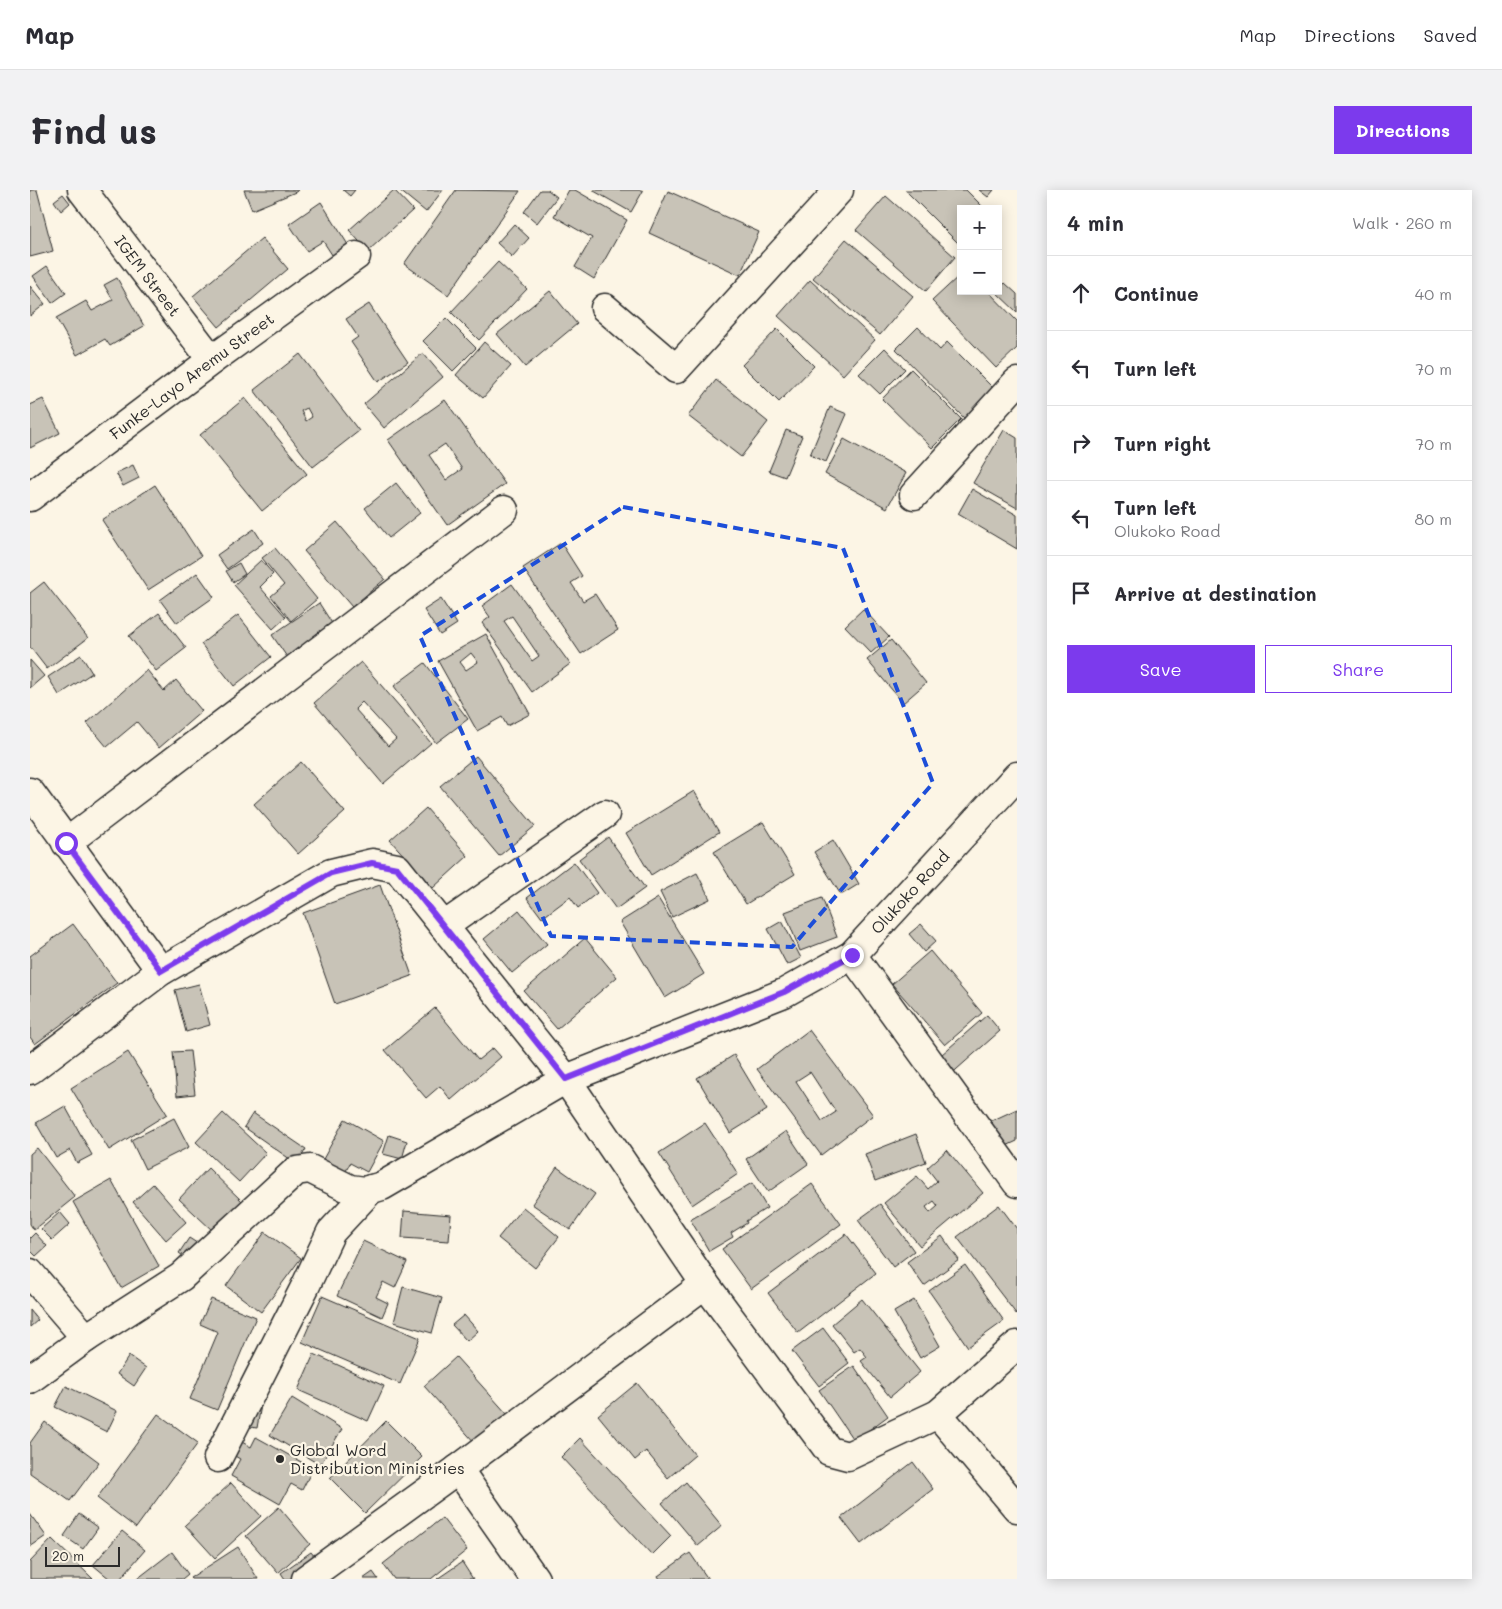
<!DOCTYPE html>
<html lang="en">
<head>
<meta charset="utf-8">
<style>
	body { margin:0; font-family:Mali,sans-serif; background:#f2f2f3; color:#2b2b33 }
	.controls { position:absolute; right:15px; top:15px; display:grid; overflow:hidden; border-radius:0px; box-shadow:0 2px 12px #0003 }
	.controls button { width:45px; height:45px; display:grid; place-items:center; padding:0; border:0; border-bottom:1px solid #e1e1e2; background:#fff; color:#2b2b33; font:25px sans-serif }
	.scale { position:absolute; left:15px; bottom:12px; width:75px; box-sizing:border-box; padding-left:5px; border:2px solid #2b2b2b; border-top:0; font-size:14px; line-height:18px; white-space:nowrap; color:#2b2b2b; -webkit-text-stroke:4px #fcf5e5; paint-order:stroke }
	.stop { position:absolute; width:15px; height:15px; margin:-11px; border:4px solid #7c3aed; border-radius:50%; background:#fff }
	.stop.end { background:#7c3aed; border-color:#fff; box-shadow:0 1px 5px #0008 }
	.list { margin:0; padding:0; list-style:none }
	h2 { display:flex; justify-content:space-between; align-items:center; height:65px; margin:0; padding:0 20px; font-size:21px }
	h2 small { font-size:16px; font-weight:400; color:#7c7c81 }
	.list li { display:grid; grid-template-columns:32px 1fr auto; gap:15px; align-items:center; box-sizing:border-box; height:75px; padding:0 20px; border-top:1px solid #e1e1e2 }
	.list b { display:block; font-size:19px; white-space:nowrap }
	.list p { margin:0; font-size:16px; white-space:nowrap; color:#7c7c81 }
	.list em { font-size:16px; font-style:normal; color:#7c7c81 }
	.actions { display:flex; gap:10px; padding:15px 20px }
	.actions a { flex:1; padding:11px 0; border:1px solid #7c3aed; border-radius:0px; text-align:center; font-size:18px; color:#7c3aed }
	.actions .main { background:#7c3aed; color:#fff }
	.icon { flex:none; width:28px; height:28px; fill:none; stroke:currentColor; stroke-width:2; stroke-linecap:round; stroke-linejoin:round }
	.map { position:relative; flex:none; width:987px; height:1389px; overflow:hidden; border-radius:0px }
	header { display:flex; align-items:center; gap:30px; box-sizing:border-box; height:70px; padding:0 25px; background:#fff; border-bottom:1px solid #e1e1e2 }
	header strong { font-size:24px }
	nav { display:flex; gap:28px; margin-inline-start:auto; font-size:18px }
	.intro { display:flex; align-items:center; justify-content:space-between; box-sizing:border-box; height:120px; padding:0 30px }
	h1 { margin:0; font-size:35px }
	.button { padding:12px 22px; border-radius:0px; background:#7c3aed; color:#fff; font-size:18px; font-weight:700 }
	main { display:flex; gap:30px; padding:0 30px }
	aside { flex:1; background:#fff; border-radius:0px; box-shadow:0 2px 12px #0003 }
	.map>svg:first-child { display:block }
	.building { fill:#c8c3b7; stroke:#2b2b2b; fill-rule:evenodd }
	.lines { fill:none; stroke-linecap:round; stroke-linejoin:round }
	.minor-casing { stroke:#2b2b2b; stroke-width:31 }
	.minor { stroke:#fcf5e5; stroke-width:28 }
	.route { stroke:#7c3aed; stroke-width:6 }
	.marked { fill:none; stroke:#1d4ed8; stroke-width:4; stroke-dasharray:10 6; stroke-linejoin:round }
	.poi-dot { fill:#2b2b2b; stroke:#fcf5e5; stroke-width:2 }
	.labels { text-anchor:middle; stroke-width:4.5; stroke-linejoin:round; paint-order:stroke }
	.street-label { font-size:16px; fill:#2b2b2b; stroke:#fcf5e5 }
	.poi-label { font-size:16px; fill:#2b2b2b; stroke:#fcf5e5; text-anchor:start }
</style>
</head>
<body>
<header>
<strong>Map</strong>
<nav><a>Map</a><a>Directions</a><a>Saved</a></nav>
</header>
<div class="intro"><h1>Find us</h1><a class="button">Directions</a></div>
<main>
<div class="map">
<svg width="987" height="1389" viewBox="0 0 987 1389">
	<rect width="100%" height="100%" fill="#fcf5e5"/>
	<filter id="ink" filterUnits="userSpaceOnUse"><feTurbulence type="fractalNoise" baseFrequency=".02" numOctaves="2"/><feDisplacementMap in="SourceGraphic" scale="10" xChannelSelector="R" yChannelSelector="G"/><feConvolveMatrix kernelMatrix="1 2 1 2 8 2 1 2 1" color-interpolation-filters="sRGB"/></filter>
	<g filter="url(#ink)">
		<g class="building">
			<polygon points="0,0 7,0 23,61 0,67"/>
			<polygon points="214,0 268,0 268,1 222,20"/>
			<polygon points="313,0 325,0 320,6"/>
			<polygon points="364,0 383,20 338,61 319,40"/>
			<polygon points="369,0 413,0 396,22"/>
			<polygon points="426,0 490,1 418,105 374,74"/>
			<polygon points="510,0 518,0 527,7 507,33 494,22"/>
			<polygon points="539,0 545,0 597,30 564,89 545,77 562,48 524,26"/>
			<polygon points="564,0 611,0 613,1 601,22 564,1"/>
			<polygon points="875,0 936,0 955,19 931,19 931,54 930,55"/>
			<polygon points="949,0 964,0 958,7"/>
			<polygon points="638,1 729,42 710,85 619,43"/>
			<polygon points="33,4 40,13 31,21 24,11"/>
			<polygon points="856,6 925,67 896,101 826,40"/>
			<polygon points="291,12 322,61 306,71 293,51 277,61 259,34"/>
			<polygon points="484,34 499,48 482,67 467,53"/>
			<polygon points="232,48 258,79 189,137 163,106"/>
			<polygon points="816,49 883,106 850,145 783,88"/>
			<polygon points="468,72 497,99 449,150 421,122"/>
			<polygon points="17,76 36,103 22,113 3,86"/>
			<polygon points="931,84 931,101 958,101 987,131 987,158 966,178 902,111"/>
			<polygon points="87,88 114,136 80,156 75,149 47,165 26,128 56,111 62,121 83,110 74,95"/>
			<polygon points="780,90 845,150 813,185 748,126"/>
			<polygon points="975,93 987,104 987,122 966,102"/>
			<polygon points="0,96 15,114 0,126"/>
			<polygon points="520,101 547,134 495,177 467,144"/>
			<polygon points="339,114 378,172 348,192 321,152 328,147 316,129"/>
			<polygon points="416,128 446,158 423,181 393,151"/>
			<polygon points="888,137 910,160 917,152 966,201 936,230 866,159"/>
			<polygon points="747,139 784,176 749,212 712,175"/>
			<polygon points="454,152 481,176 453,208 426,185"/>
			<polygon points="855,158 875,179 850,204 829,184"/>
			<polygon points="393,163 413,187 354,238 334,214"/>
			<path d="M270 164 329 241 283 277 224 200ZM277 218 282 227 276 231 271 221Z"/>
			<polygon points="881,179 931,229 902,258 852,209"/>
			<polygon points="686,190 738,232 711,267 658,226"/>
			<polygon points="215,208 277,284 232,321 170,245"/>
			<polygon points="13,209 30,243 0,258 0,215"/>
			<path d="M415 210 475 294 417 335 358 250ZM415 254 432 279 416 290 399 265Z"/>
			<polygon points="800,217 817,224 796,272 780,265"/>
			<polygon points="756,240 772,246 755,287 739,281"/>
			<polygon points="974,240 987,248 987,318 943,293"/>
			<polygon points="814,249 876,283 857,318 795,284"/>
			<polygon points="103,275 109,288 93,296 86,283"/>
			<polygon points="366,293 390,323 359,348 335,318"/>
			<polygon points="125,295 171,366 118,400 72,330"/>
			<polygon points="942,299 987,325 987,359 928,324"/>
			<polygon points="307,332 355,389 322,417 274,361"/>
			<polygon points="224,339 233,353 197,379 187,365"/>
			<polygon points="531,353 552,386 541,393 553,411 565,404 588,440 551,464 493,378"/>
			<polygon points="245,358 287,409 261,431 241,406 254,395 232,368"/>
			<polygon points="231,370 243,384 230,397 256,427 243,439 204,395"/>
			<polygon points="209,373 215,384 203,392 196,381"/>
			<polygon points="167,383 184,407 147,433 130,410"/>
			<polygon points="14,392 58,448 17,479 0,457 0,403"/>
			<path d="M482 394 540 474 502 502 452 433 460 427 452 416ZM482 426 509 466 502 471 474 431Z"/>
			<polygon points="411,409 427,434 410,445 394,420"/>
			<polygon points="289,413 305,438 259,470 242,445"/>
			<polygon points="833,419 859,447 841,463 815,436"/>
			<polygon points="129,423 156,458 126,481 99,446"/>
			<polygon points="208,425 241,467 204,496 171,454"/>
			<path d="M456 444 500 524 477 536 472 527 447 541 408 471ZM441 463 448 472 436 480 430 472Z"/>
			<polygon points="861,450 896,493 873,513 837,470"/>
			<polygon points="51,465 62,483 29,505 18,487"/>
			<polygon points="0,470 14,486 0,498"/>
			<path d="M331 472 401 553 353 594 284 513ZM332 512 366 549 358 556 325 519Z"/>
			<polygon points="395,473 438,529 406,553 364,496"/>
			<polygon points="117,480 134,501 146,490 172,521 129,558 107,532 77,557 57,533"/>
			<polygon points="446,566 505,636 469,666 410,596"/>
			<polygon points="271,572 315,622 268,664 224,614"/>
			<polygon points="664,601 689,642 621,685 596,643"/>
			<polygon points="396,618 438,666 403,698 360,650"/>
			<polygon points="733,632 765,684 716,714 684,662"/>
			<polygon points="578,647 615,698 586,719 549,669"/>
			<polygon points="803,650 829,694 811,705 784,662"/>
			<polygon points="544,672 567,703 548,718 540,707 512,728 497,708"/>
			<polygon points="667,683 680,709 642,727 630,702"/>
			<polygon points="350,695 382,786 305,814 273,723"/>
			<polygon points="628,708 674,784 635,808 590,732"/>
			<polygon points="792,708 807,747 770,761 755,722"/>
			<polygon points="489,720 517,754 482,783 454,749"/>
			<polygon points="752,731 771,768 757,775 738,739"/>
			<polygon points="43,734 87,793 5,854 0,847 0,766"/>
			<polygon points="891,734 906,751 894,762 879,744"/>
			<polygon points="555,748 587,787 527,839 494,801"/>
			<polygon points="900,761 952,823 915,855 862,794"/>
			<polygon points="169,794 180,835 156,842 145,800"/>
			<polygon points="405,818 448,870 463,858 471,867 421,910 410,896 396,908 355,860"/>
			<polygon points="957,825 970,841 918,887 904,871"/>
			<path d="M779 840 843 925 791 965 727 879ZM780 882 806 922 792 931 766 891Z"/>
			<polygon points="160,861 165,904 147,906 143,862"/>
			<polygon points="98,862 137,924 79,960 41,898"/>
			<polygon points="704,865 737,920 700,943 667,888"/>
			<polygon points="35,916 62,965 47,973 40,960 26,968 6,933"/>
			<polygon points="987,919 987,951 972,958 959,932"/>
			<polygon points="193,923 236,963 209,992 166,952"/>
			<polygon points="223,923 276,959 267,974 214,937"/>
			<polygon points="144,928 159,957 115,979 101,950"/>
			<polygon points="315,929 354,951 337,982 320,973 315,983 292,971"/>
			<polygon points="675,933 708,984 662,1015 629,963"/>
			<polygon points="756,941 778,974 738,1002 716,969"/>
			<polygon points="886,944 896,972 845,991 835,964"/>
			<polygon points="359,945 377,951 372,969 353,964"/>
			<polygon points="7,958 45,1007 4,1040 0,1034 0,964"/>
			<path d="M917 960 953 1003 890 1056 854 1013 887 986 898 999 907 991 897 978ZM904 1011 908 1016 900 1023 896 1017Z"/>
			<polygon points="527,977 565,1004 540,1040 502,1014"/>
			<polygon points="178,978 212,1011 183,1041 149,1009"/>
			<polygon points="81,990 129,1076 91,1098 43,1012"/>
			<polygon points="722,993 737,1018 716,1031 717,1033 701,1043 703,1047 679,1061 660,1029"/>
			<polygon points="123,994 156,1032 136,1050 103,1012"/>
			<polygon points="782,994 811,1034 721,1099 692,1059"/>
			<polygon points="850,1014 884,1061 863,1077 828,1030"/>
			<polygon points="969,1015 987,1039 987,1125 927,1047"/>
			<polygon points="493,1017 529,1047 505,1078 468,1048"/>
			<polygon points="374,1021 421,1025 419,1051 372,1048"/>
			<polygon points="30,1022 40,1034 22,1050 11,1039"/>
			<polygon points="235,1042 271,1068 231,1122 196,1096"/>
			<polygon points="5,1043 17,1056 6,1066 0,1060 0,1048"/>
			<polygon points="816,1044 846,1083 768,1143 738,1103"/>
			<polygon points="912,1046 929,1070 894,1096 877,1072"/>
			<polygon points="159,1048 173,1057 163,1073 149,1063"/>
			<polygon points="333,1051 377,1072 365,1098 353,1092 346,1107 358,1113 352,1127 307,1106"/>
			<polygon points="935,1075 974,1131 938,1157 899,1101"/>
			<polygon points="373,1097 412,1108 402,1143 364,1132"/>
			<polygon points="292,1106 390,1148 370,1194 272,1152"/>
			<polygon points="181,1109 226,1127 187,1220 160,1209 188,1142 170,1134"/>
			<polygon points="832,1109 890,1182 860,1207 831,1171 837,1167 830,1158 824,1162 802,1134"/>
			<polygon points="884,1110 910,1156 890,1168 864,1122"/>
			<polygon points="0,1120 8,1130 0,1137"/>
			<polygon points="434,1125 448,1141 437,1151 422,1135"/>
			<polygon points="793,1138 819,1173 789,1196 762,1161"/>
			<polygon points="284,1164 354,1196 338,1231 268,1200"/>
			<polygon points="99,1166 116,1178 104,1196 87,1184"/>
			<polygon points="426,1167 478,1225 446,1254 394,1196"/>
			<polygon points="824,1176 858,1226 824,1251 789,1200"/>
			<polygon points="607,1193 665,1265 638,1288 616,1261 605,1270 568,1225"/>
			<polygon points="36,1196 87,1221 77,1242 25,1217"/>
			<polygon points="262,1208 312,1239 290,1275 240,1245"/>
			<polygon points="217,1213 231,1215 227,1238 213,1236"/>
			<polygon points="128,1224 168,1253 106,1338 67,1308"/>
			<polygon points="356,1231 392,1267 335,1323 300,1288"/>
			<polygon points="15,1232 69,1272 40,1311 0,1283 0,1253"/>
			<polygon points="226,1247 275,1274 272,1279 280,1284 272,1300 261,1294 250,1314 201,1286 210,1269 203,1265 210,1251 221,1257"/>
			<polygon points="550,1248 641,1346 622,1365 531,1267"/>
			<polygon points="883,1272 903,1299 831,1354 811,1328"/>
			<polygon points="656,1292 692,1336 668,1356 632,1313"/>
			<polygon points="201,1293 231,1326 185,1368 155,1335"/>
			<polygon points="249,1317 280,1354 248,1383 216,1346"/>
			<polygon points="0,1324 16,1346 0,1357"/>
			<polygon points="49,1324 68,1338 53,1359 34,1346"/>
			<polygon points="412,1328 437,1360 401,1389 364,1389 353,1374"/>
			<polygon points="92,1341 115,1360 90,1389 80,1389 63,1375"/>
			<polygon points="22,1349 63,1389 0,1389 0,1372"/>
			<polygon points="208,1357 228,1389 161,1389 160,1388"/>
			<polygon points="142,1362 158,1384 152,1389 107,1389"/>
			<polygon points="281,1362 292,1376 274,1389 255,1389 251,1383"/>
			<polygon points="660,1363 678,1389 630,1389 628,1386"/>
			<polygon points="432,1372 443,1389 407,1389"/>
			<polygon points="343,1382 348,1389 333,1389"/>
		</g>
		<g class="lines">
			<g class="minor-casing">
				<g id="minor">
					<path id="s1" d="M52 0 182 170"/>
					<polyline points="575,118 646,179 809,0"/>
					<polyline points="884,305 987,192"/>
					<path id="s2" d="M0 307 182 170 326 66"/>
					<polyline points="0,602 131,781"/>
					<polyline points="36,653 474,320"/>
					<polyline points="414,736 575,624"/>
					<polyline points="822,765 987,993"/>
					<polyline points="0,880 131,781 301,683 342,673 367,678 536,889 675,1094 799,1261 818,1266 908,1224 987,1155"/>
					<polyline points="0,1083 56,1148"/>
					<path id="s3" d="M0 1189 56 1148 151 1087 266 981 280 979 320 999 335 1001 352 996 536 889 754 803 822 765 987 586"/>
					<polyline points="908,1224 987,1318"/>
					<polyline points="188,1268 275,1097 301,1042 341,999"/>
					<polyline points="428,1279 505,1389"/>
					<polyline points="276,1389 428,1279 675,1094"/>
				</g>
			</g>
			<use href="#minor" class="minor"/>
		</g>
	</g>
	<g class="lines" filter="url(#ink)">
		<polyline class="route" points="36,653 131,781 301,683 342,673 367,678 536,889 754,802 822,765"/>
	</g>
	<path class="marked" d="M593 317 813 358 903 593 762 757 521 746 390 446Z"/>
	<circle class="poi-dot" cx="250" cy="1269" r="5"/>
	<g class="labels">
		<g class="street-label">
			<text dy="6" stroke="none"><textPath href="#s1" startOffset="108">IGEM Street</textPath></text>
			<text dy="6" stroke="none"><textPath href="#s2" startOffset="202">Funke-Layo Aremu Street</textPath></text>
			<text dy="6" stroke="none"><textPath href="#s3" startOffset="1041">Olukoko Road</textPath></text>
		</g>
		<g class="poi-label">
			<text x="260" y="1266">Global Word<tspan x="260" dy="18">Distribution Ministries</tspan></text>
		</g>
	</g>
</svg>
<div class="controls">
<button>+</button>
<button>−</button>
</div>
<div class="scale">20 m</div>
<div class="stop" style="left:36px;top:653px"></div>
<div class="stop end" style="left:822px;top:765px"></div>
</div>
<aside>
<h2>4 min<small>Walk · 260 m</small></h2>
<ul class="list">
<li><svg class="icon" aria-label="ahead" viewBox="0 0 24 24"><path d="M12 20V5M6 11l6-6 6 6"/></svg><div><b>Continue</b></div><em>40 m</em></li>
<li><svg class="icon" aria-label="left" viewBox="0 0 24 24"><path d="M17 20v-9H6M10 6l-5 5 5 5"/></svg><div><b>Turn left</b></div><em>70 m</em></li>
<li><svg class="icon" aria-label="right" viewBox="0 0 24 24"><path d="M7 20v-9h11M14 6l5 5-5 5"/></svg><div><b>Turn right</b></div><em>70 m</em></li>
<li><svg class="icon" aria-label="left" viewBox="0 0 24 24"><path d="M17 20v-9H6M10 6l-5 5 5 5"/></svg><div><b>Turn left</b><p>Olukoko Road</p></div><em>80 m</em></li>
<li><svg class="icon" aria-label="arrive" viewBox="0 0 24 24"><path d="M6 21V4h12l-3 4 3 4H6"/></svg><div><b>Arrive at destination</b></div></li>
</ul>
<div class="actions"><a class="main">Save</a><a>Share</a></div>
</aside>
</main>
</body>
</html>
